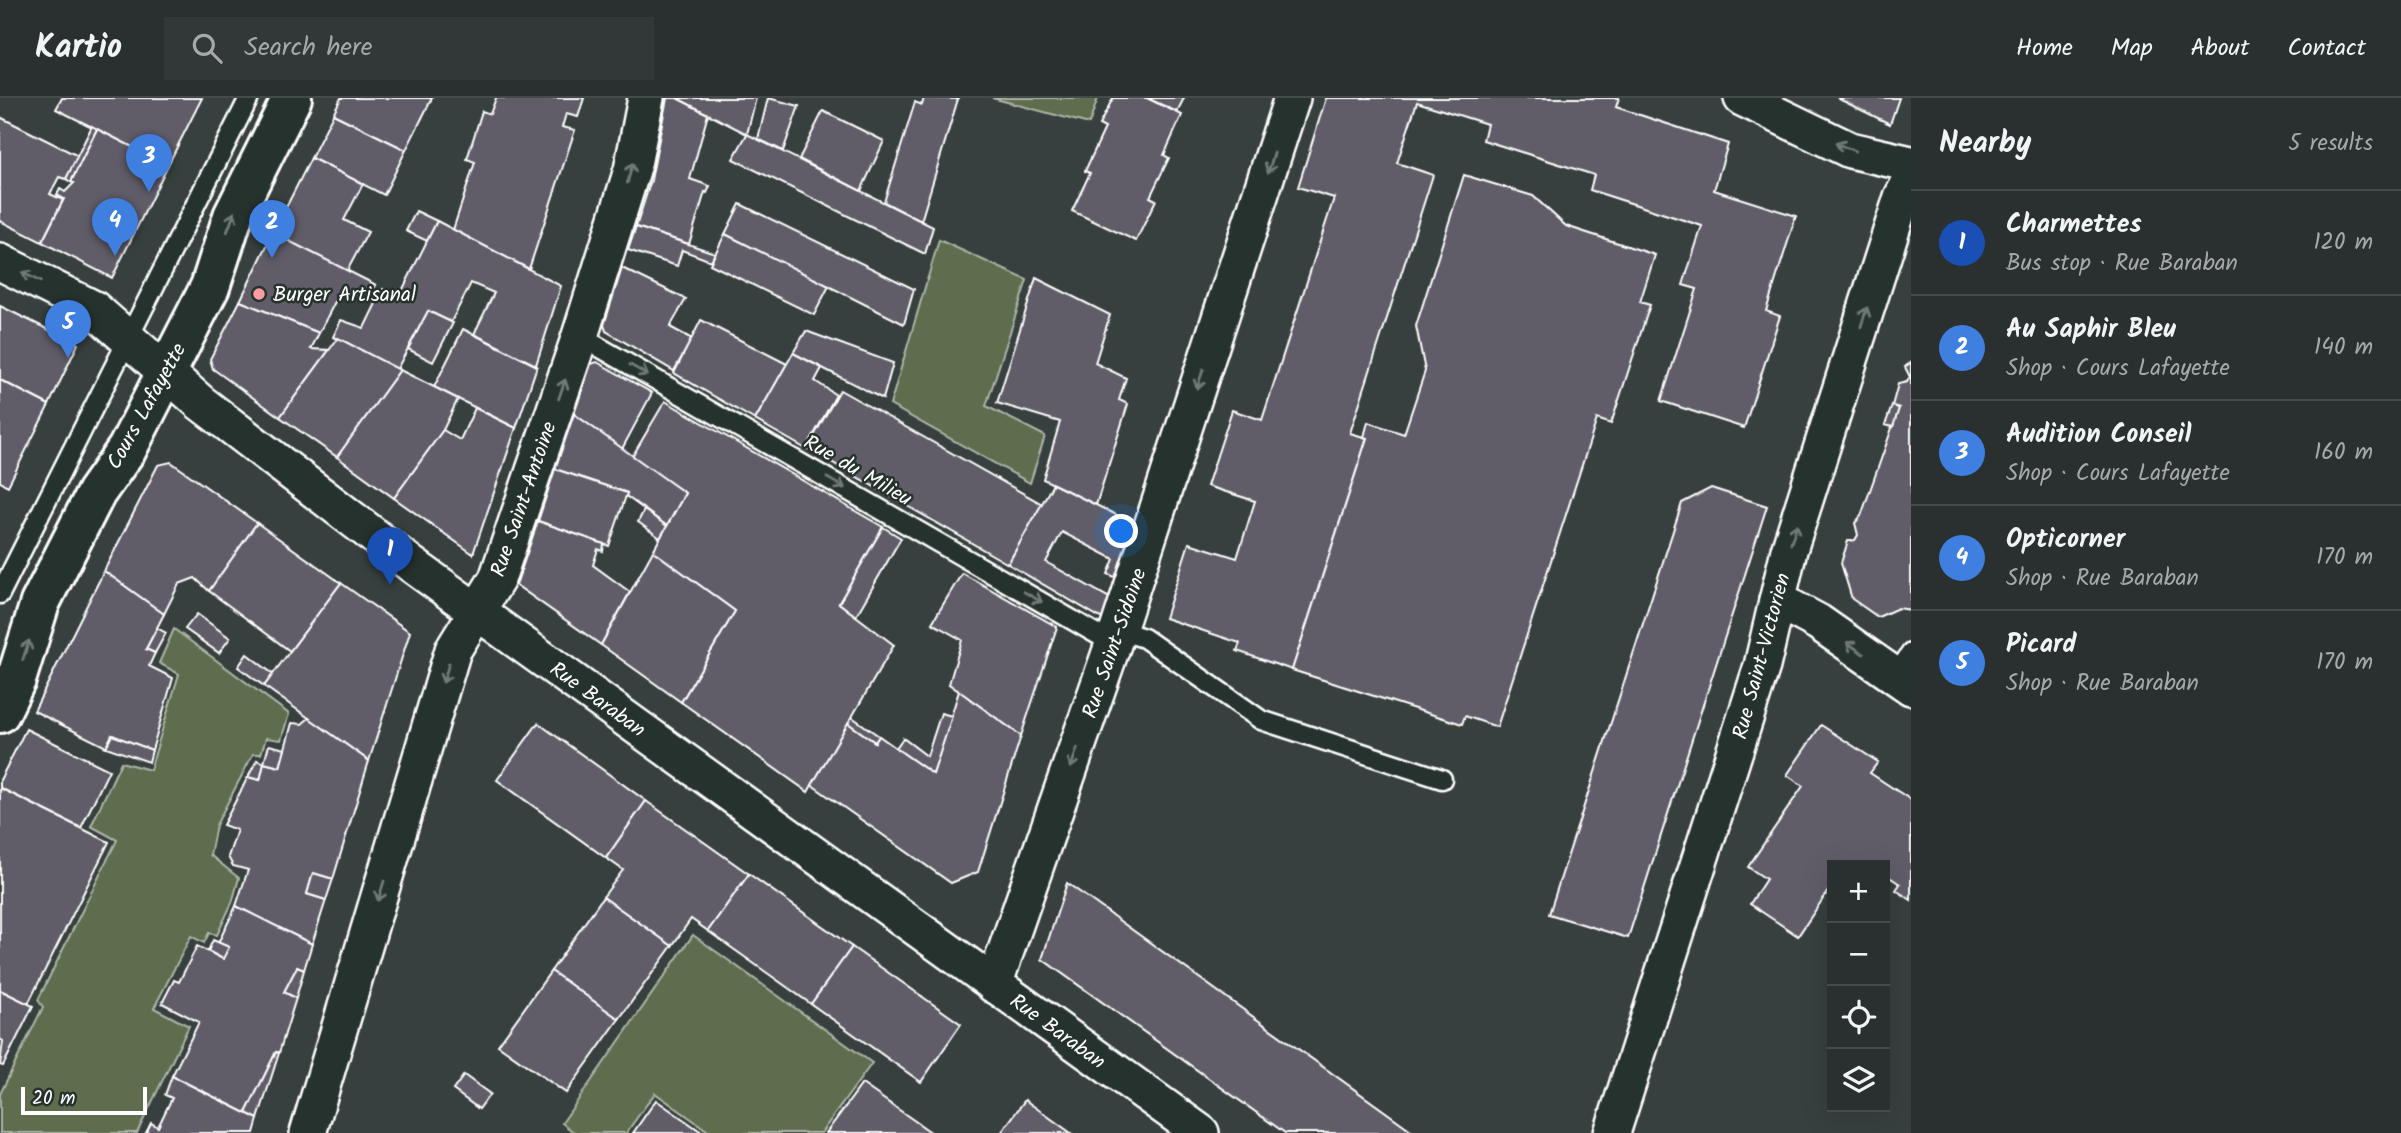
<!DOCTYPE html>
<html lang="en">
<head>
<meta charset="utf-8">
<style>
	body { margin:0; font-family:Kalam,sans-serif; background:#313837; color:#f1f3f6 }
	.controls { position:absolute; right:21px; bottom:21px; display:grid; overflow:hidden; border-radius:0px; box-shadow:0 7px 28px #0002 }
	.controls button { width:63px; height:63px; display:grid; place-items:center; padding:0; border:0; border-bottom:2px solid #454b4b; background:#29302f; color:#f1f3f6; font:35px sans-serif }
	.scale { position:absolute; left:21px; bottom:18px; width:126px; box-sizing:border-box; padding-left:7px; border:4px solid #fff; border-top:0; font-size:19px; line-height:24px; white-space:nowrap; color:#fff; -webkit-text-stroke:5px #26332d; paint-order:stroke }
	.you { position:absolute; left:1122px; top:434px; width:24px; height:24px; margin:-18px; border:5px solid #fff; border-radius:50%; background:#1a73e8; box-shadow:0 0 0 10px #1a73e833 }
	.badge { display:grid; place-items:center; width:46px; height:46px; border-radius:50%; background:#8c9099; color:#fff; font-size:23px; font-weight:700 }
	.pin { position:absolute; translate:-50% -58px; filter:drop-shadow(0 2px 4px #0008) }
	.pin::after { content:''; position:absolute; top:37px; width:24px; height:21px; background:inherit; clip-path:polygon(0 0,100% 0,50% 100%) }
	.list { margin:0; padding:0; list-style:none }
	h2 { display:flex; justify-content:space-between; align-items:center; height:91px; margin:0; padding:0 28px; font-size:30px }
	h2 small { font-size:23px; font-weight:400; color:#a5a9aa }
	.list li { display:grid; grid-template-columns:46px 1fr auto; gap:21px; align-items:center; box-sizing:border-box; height:105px; padding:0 28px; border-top:2px solid #454b4b }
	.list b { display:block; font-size:26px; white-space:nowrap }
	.list p { margin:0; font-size:23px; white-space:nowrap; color:#a5a9aa }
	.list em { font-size:23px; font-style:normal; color:#a5a9aa }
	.icon { flex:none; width:38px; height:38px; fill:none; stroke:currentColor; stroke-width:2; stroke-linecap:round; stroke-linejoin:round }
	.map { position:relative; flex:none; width:1911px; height:1035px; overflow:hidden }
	header { display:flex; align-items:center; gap:42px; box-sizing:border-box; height:98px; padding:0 35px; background:#29302f; border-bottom:2px solid #454b4b }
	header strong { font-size:33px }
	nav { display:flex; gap:38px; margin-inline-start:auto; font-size:24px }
	.search { width:490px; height:63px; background:#313837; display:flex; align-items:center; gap:18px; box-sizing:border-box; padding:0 24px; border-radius:0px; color:#a5a9aa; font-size:26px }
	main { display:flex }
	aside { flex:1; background:#29302f }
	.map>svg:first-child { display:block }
	.green { fill:#5e6d4f; stroke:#aeb6a7; stroke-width:2 }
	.building { fill:#605d69; stroke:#fff; stroke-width:2 }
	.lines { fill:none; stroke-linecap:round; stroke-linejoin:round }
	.lane-casing { stroke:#fff; stroke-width:23 }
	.street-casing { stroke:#fff; stroke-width:40 }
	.secondary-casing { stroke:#fff; stroke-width:44 }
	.lane { stroke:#26332d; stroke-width:18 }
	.street { stroke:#26332d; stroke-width:35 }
	.secondary { stroke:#26332d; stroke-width:38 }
	.oneway { stroke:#727a76 }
	.poi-dot { fill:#ff9aa2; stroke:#26332d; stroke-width:2.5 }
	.labels { text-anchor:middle; stroke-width:5; stroke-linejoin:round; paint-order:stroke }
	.poi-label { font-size:21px; fill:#fff; stroke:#26332d; text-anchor:start }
	.street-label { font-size:21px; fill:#fff; stroke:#26332d }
</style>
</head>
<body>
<header>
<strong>Kartio</strong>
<div class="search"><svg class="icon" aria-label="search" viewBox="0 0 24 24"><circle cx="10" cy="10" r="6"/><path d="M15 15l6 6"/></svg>Search here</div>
<nav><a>Home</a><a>Map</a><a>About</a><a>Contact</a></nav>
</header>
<main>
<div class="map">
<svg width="1911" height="1035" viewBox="0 0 1911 1035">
	<rect width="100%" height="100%" fill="#37403f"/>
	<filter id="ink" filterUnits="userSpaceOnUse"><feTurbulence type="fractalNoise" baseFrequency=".0143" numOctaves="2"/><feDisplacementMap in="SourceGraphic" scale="14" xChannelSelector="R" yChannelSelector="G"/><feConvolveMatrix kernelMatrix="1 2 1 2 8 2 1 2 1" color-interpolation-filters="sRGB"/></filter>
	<g filter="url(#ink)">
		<g class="green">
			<polygon points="992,0 1098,0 1089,26"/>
			<polygon points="939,142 1027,182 986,308 1045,338 1030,385 890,307"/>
			<polygon points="174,531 289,616 281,642 266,640 261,656 253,656 216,727 210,757 239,780 232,805 217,837 209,835 204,845 191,838 154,910 189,928 137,1035 0,1035 0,996 43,909 38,902 117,742 91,728 121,664 150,672 179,576 159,565"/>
			<polygon points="693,837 872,965 821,1035 711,1035 655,995 626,1035 575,1035 562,1025"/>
		</g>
		<g class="building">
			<polygon points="62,0 202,0 168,67 56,11"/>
			<polygon points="341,0 432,0 406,52 333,16"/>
			<polygon points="496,0 584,0 578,19 566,16 562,29 575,32 529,171 453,132 475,64 467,61 482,13 490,16"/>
			<polygon points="667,0 677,0 708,16 690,81 710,88 707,95 705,94 689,146 636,129 651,82"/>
			<polygon points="677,0 756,0 747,36"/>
			<polygon points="768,0 799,8 783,53 758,41"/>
			<polygon points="924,0 958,1 921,123 884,104 915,4 922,7"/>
			<polygon points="1113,0 1147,0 1182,17 1164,57 1169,60 1150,99 1156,102 1136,143 1072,113 1090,75 1085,73 1105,30 1099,27"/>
			<polygon points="1147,0 1184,0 1177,14"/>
			<polygon points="1326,0 1619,0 1616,9 1728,46 1714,92 1796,118 1766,213 1780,218 1744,330 1661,303 1697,191 1683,187 1702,128 1590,92 1594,77 1483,42 1487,26 1417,4 1397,65 1433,77 1350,335 1367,340 1292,572 1237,553 1240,545 1165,520 1189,445 1237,460 1255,403 1207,388 1232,312 1262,322 1334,100 1298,89"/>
			<polygon points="1837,0 1899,0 1890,26"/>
			<polygon points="823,13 884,43 861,93 799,61"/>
			<polygon points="333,16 406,52 384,97 311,60"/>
			<polygon points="0,19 78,58 66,81 59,79 50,96 63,102 42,144 0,123"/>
			<polygon points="92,28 97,31 71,84 66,81"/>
			<polygon points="97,31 168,67 112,180 42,144 64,101 57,97 60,91 65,94 74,85 71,84"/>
			<polygon points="747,36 933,129 925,156 733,61"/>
			<polygon points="311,60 363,86 344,122 368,134 347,173 273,135"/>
			<polygon points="1464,77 1533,98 1566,128 1655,157 1640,204 1650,207 1611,326 1597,321 1497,629 1465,618 1462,626 1292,572 1367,340 1364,339 1368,324 1404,336 1425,273 1416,228"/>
			<polygon points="740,106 914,191 904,226 725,136"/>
			<polygon points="416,113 437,123 427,143 406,133"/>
			<polygon points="437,123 561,188 536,267 474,236 494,195 471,185 451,224 428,213 397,271 333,239 341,222 364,230 383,191 399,199"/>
			<polygon points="636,129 685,145 715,155 711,163 682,152 677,168 628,152"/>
			<polygon points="273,135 376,187 368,203 342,190 319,235 240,203"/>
			<polygon points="725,136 829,188 814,217 710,166"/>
			<polygon points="622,170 686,201 670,229 692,241 674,273 606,233 604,227"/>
			<polygon points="1036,180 1110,217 1095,265 1126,280 1119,302 1128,306 1096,407 1043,381 1060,324 997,305"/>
			<polygon points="240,203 319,235 311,251 329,252 280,319 213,271 210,261"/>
			<polygon points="0,208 78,246 49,307 0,282"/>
			<polygon points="428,213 453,225 433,264 408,251"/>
			<polygon points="701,222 787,266 755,322 674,275"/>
			<polygon points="463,231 537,268 516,330 434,289"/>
			<polygon points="806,233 893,265 883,301 793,255"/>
			<polygon points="338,240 400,272 337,359 280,319"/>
			<polygon points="793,255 822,270 815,283 836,297 806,351 755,322"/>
			<polygon points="597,264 652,295 622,351 574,316 591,266"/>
			<polygon points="1911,264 1911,512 1898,510 1878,519 1852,501 1841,465 1848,443 1855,442 1858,437 1855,425 1861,418 1899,310 1892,308 1898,286 1907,284 1910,279 1905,269"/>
			<polygon points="400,272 458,301 443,332 394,400 337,359"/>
			<polygon points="0,282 49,307 8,388 0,384"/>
			<polygon points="840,292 1042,406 1008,466 807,350"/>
			<polygon points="665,303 883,429 839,505 894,547 808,694 681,604 735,513 653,453 685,395 632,359"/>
			<polygon points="1892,308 1899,310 1893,329 1885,327"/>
			<polygon points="475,310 516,330 473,456 394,400 443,332 460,342"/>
			<polygon points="574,316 685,395 667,428 626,398 627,395 555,371"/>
			<polygon points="171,364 257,425 209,493 195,480 179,486 164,516 104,473 158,367"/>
			<polygon points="555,371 627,395 609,448 538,423"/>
			<polygon points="1053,386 1137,427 1119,481 1108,476 1114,461 1062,434 1046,464 1113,502 1106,523 1008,466"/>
			<polygon points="1711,390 1767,408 1628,840 1549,816 1682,405"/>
			<polygon points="644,412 667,428 660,440 638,424"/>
			<polygon points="538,423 604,446 603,453 598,451 593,467 630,494 601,547 516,487"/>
			<polygon points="257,425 341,485 290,553 209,493"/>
			<polygon points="883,429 901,440 856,518 839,505"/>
			<polygon points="653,453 735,513 681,604 601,547"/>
			<polygon points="104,473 164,516 146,551 155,555 149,568 173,580 152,652 112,637 106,649 34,613"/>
			<polygon points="962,475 1057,529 1021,638 949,586 962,542 932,525"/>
			<polygon points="341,485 410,534 369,663 264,588"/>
			<polygon points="197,516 230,540 219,555 185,531"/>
			<polygon points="157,530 166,535 155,555 146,551"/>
			<polygon points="247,556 273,576 264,588 238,569"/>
			<polygon points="959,593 1021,638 978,774 951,785 812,687 848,625 875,644 879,638 933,676"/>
			<polygon points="941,615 952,618 933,676 896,650 903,640 927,658"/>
			<polygon points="852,619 879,638 875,644 848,625"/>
			<polygon points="309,620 369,663 333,781 313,775 307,796 326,802 312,846 236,808 248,772 233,768 228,759 237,732 223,727 248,679 260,682 264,665 280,669 292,625 302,626"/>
			<polygon points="538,625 646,703 606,760 497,682"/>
			<polygon points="1821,627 1878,664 1870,675 1911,702 1911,802 1896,792 1900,786 1885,776 1885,767 1832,767 1832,794 1829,792 1798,838 1750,806 1766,781 1748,769 1803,688 1787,677"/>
			<polygon points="26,631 109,672 81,730 0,690 0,682"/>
			<polygon points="112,637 152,652 149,664 106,649"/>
			<polygon points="269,647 285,651 280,669 264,665"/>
			<polygon points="257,662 264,665 260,682 248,679"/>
			<polygon points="0,690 109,744 28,906 0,892"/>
			<polygon points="646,703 749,776 708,833 691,821 672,848 603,799 623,772 606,760"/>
			<polygon points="313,775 333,781 326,802 307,796"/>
			<polygon points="749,776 852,849 811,906 708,833"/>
			<polygon points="1067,785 1415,1035 1285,1035 1042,861"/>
			<polygon points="603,799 672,848 619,921 551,873"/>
			<polygon points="236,808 312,846 304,872 297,869 284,894 296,900 279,955 276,954 246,1015 172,978 199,924 162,905 174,882 179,884 197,848 223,861 229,849 218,845"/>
			<polygon points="213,842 229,849 223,861 208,853"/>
			<polygon points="852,849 961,926 921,984 811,906"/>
			<polygon points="297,869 304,872 296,900 284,894"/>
			<polygon points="551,873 619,921 566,995 498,947"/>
			<polygon points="0,892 33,908 3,968 0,967 3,943 0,941"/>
			<polygon points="276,954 279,955 258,1021 246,1015"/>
			<polygon points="464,977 490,996 479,1011 453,992"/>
			<polygon points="172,978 258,1021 254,1035 146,1035 151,1025 158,1029 172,1000 165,997"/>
			<polygon points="862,986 932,1035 826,1035"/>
			<polygon points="656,1002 703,1035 633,1035"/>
			<polygon points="1025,1002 1071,1035 1001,1035"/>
		</g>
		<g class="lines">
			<g class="lane-casing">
				<g id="lane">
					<polyline points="580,238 1114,546"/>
					<polyline points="0,496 249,0"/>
					<polyline points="1118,532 1144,540 1261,622 1442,681"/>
					<polyline points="1895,578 1911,555"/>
				</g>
			</g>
			<g class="street-casing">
				<g id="street">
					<polyline points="1742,0 1850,52 1911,66"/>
					<polyline points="0,164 94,211 201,305 411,466 1201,1035"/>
					<polyline points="1777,502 1818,524 1911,589"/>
					<polyline points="994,887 1118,532 1292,0"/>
					<polyline points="308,1035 453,552 497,481 580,238 632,72 646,0"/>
					<polyline points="1612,1035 1762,568 1789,452 1902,99 1911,82"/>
				</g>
			</g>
			<g class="secondary-casing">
				<polyline id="secondary" points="0,615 16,582 40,505 96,395 127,351 210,189 233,118 292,0"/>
			</g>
			<use href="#lane" class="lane"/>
			<use href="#street" class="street"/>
			<use href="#secondary" class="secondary"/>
		</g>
		<defs><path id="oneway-shaft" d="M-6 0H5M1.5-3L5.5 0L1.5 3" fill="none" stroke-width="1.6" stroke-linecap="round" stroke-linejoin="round" transform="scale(1.75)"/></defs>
		<g class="oneway">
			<use href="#oneway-shaft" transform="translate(1845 49) rotate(-158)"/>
			<use href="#oneway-shaft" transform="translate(1271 65) rotate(108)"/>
			<use href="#oneway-shaft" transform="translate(630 75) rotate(-75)"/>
			<use href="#oneway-shaft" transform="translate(231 124) rotate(-69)"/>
			<use href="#oneway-shaft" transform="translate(31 179) rotate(-153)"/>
			<use href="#oneway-shaft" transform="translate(1864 219) rotate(-72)"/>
			<use href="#oneway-shaft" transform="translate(639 272) rotate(30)"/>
			<use href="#oneway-shaft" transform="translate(1200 281) rotate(108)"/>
			<use href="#oneway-shaft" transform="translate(562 291) rotate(-71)"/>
			<use href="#oneway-shaft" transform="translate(836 385) rotate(30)"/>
			<use href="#oneway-shaft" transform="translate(1794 436) rotate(-72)"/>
			<use href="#oneway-shaft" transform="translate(1033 499) rotate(30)"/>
			<use href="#oneway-shaft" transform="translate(1855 550) rotate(-145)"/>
			<use href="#oneway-shaft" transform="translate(26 552) rotate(-72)"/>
			<use href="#oneway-shaft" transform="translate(446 575) rotate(107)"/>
			<use href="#oneway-shaft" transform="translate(1074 660) rotate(109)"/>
			<use href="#oneway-shaft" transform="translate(381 793) rotate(107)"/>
		</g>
	</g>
	<circle class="poi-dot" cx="259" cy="196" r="7"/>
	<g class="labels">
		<g class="poi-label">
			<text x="273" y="203">Burger Artisanal</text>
		</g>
		<g class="street-label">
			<text transform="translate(146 308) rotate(-61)" y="7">Cours Lafayette</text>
			<text transform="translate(858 372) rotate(30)" y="7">Rue du Milieu</text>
			<text transform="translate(523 401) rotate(-71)" y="7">Rue Saint-Antoine</text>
			<text transform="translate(1114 545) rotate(-71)" y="7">Rue Saint-Sidoine</text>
			<text transform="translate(1761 558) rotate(-75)" y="7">Rue Saint-Victorien</text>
			<text transform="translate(598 601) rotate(36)" y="7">Rue Baraban</text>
			<text transform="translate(1058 933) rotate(36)" y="7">Rue Baraban</text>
		</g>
	</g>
</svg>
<div class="controls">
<button>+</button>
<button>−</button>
<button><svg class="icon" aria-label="locate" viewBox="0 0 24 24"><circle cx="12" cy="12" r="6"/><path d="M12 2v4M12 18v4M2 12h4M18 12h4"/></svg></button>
<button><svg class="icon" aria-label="layers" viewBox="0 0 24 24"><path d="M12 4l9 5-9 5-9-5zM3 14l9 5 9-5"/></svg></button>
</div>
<div class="scale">20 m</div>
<div class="you"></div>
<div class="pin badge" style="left:390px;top:487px;background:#1a4fb4">1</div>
<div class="pin badge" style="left:272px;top:160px;background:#3f7fe0">2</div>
<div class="pin badge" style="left:149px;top:94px;background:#3f7fe0">3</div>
<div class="pin badge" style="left:115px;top:158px;background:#3f7fe0">4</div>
<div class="pin badge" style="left:68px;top:260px;background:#3f7fe0">5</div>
</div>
<aside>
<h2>Nearby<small>5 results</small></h2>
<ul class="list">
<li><span class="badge" style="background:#1a4fb4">1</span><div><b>Charmettes</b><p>Bus stop · Rue Baraban</p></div><em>120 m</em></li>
<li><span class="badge" style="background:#3f7fe0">2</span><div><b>Au Saphir Bleu</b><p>Shop · Cours Lafayette</p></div><em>140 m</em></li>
<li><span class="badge" style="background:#3f7fe0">3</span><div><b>Audition Conseil</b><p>Shop · Cours Lafayette</p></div><em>160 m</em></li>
<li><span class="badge" style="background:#3f7fe0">4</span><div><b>Opticorner</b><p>Shop · Rue Baraban</p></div><em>170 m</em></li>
<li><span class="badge" style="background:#3f7fe0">5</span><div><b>Picard</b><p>Shop · Rue Baraban</p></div><em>170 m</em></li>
</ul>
</aside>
</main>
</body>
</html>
